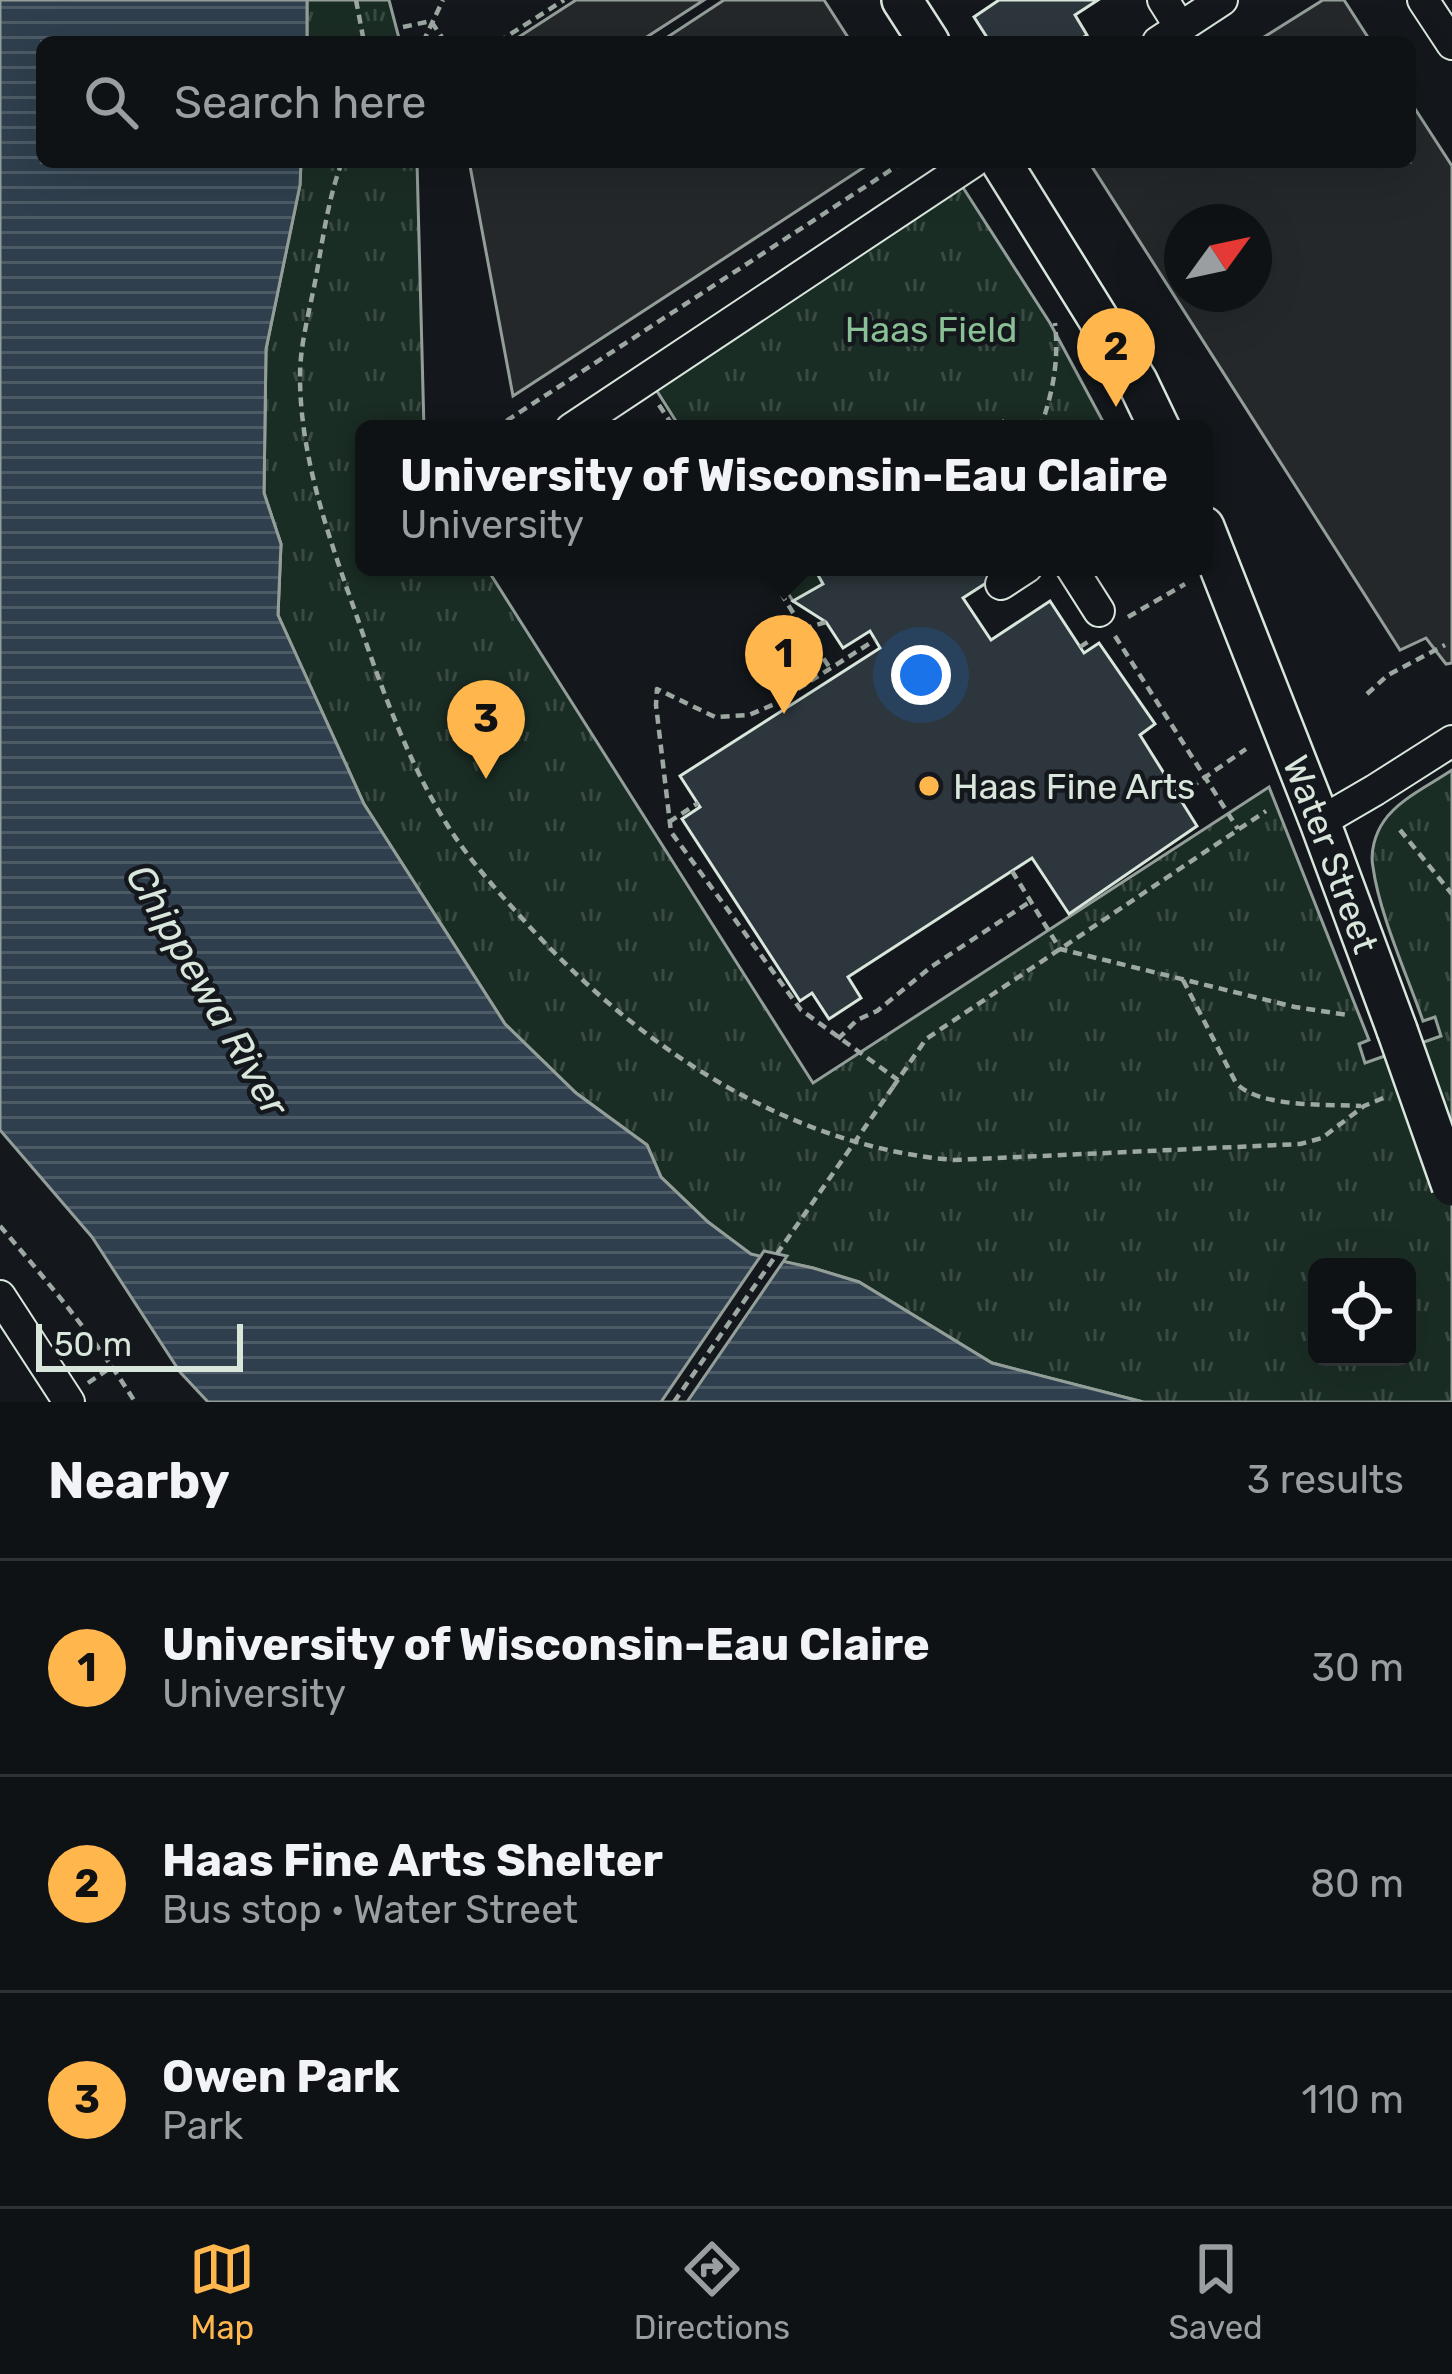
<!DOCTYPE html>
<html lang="en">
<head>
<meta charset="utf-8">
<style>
	body { margin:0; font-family:Rubik,sans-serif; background:#181b1e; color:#f1f3f6 }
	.controls { position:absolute; right:36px; bottom:36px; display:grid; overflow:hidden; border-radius:18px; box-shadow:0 12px 48px #0002 }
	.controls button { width:108px; height:108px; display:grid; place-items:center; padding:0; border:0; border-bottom:3px solid #2f3234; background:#0f1215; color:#f1f3f6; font:60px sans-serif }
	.compass { position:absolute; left:1164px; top:204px; width:108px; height:108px; border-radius:50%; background:#0f1215; box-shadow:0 12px 48px #0002; rotate:57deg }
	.scale { position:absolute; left:36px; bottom:30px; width:207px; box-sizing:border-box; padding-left:12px; border:6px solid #d8e6dc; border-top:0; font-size:33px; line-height:42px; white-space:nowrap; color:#d8e6dc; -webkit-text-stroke:9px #14181c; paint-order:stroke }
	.you { position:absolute; left:921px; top:675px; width:42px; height:42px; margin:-30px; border:9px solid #fff; border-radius:50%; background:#1a73e8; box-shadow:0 0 0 18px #1a73e833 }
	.badge { display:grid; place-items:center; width:78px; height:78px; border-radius:50%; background:#ffb74d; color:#111; font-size:39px; font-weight:700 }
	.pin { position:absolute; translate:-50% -99px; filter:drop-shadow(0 3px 6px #0008) }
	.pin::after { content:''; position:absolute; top:63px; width:42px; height:36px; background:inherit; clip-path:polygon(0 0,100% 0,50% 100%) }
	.popup { position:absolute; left:355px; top:420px; width:858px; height:156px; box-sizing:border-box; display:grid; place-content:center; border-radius:18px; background:#0f1215; filter:drop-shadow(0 3px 9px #0005); font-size:39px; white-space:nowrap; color:#9b9ea0 }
	.popup b { font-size:45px; color:#f1f3f6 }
	.popup::after { content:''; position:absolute; left:50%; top:100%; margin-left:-24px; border:24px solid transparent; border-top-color:#0f1215 }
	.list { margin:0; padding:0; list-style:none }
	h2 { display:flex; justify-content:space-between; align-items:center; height:156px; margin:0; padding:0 48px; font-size:51px }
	h2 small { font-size:39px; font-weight:400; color:#9b9ea0 }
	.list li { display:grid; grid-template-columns:78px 1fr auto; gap:36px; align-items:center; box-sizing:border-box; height:216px; padding:0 48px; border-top:3px solid #2f3234 }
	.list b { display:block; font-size:45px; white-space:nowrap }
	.list p { margin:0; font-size:39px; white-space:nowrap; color:#9b9ea0 }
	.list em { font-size:39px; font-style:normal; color:#9b9ea0 }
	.icon { flex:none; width:66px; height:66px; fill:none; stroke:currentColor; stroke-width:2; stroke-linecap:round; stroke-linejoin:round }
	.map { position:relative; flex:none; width:1452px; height:1402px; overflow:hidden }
	.search { position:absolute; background:#0f1215; box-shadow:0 12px 48px #0002; left:36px; right:36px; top:36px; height:132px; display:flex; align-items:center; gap:30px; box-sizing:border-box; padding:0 42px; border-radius:18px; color:#9b9ea0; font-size:45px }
	.sheet { height:804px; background:#0f1215 }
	nav { display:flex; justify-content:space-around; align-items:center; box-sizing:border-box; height:168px; border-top:3px solid #2f3234; background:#0f1215; font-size:33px; color:#9b9ea0 }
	nav a { display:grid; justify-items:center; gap:6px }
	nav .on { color:#ffb74d }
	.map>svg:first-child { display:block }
	.park { fill:url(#park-tufts); stroke:#939e99; stroke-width:3; fill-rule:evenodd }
	.parking { fill:#24282b; stroke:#939e99; stroke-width:3; fill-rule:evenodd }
	.water { fill:url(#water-rules); stroke:#939e99; stroke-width:3 }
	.pier { fill:#14181c; stroke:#939e99; stroke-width:3 }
	.building { fill:#2c363c; stroke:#d8e6dc; stroke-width:3 }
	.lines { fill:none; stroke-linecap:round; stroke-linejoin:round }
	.minor-casing { stroke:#d8e6dc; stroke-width:34 }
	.major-casing { stroke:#d8e6dc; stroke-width:44 }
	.path { stroke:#9da8a2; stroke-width:4.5; stroke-dasharray:9 6; stroke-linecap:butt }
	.minor { stroke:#14181c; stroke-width:30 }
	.major { stroke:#14181c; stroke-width:39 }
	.major-bridge-casing { stroke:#d8e6dc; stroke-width:44; stroke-linecap:butt }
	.path-bridge { stroke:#9da8a2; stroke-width:4.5; stroke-dasharray:9 6; stroke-linecap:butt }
	.major-bridge { stroke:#14181c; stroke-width:39 }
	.poi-dot { fill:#ffb74d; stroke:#14181c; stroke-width:4.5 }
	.labels { text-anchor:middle; stroke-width:9; stroke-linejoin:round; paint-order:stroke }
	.park-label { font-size:36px; fill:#8ac095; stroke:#14181c }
	.poi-label { font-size:36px; fill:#d8e6dc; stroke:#14181c; text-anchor:start }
	.street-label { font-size:36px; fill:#d8e6dc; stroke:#14181c }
	.water-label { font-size:39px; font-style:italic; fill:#d8e6dc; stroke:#14181c }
</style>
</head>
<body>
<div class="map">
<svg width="1452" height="1402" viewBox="0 0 1452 1402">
	<defs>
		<pattern id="park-tufts" width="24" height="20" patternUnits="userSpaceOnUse" patternTransform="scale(3)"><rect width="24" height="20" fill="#1a2d24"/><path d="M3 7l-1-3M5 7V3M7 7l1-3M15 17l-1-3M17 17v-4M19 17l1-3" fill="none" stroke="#3b4b43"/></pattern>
		<pattern id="water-rules" width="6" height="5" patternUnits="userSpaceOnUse" patternTransform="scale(3)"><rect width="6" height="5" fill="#2f3f4d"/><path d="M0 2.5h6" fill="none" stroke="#4c5b66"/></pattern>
	</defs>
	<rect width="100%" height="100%" fill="#14181c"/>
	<g class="park">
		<polygon points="307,0 389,0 400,42 307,42"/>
		<path d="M301 162H417L424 429H364V567H486L813 1083 1269 787 1369 1040 1359 1044 1365 1063 1441 1036 1435 1017 1423 1021C1407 975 1379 913 1373 867 1370 852 1375 834 1384 821 1399 799 1430 785 1452 770V1402H1143L992 1363 859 1282 813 1268 751 1255 708 1222 661 1177 647 1145 576 1093 505 1024 364 804 278 615 281 544 264 493 266 349 300 185ZM1317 1267H1407V1357H1317Z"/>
		<polygon points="962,186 1050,323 1107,429 1008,429 1003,421 991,429 681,429 655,388"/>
		<polygon points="771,567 816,567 823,584 793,601"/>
	</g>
	<g class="parking">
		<polygon points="576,0 704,0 639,42 511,42"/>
		<polygon points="724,0 824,0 851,42 660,42"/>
		<polygon points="1323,0 1344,0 1371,42 1256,42"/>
		<path d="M1410 101 1452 166V663L1446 664 1426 638 1400 650 1089 162H1410ZM1182 222H1254V294H1182Z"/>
		<polygon points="476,162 872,162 513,396 470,166"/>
	</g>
	<polygon class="water" points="0,0 307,0 307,42 42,42 42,162 301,162 300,185 266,349 264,493 281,544 278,615 364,804 505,1024 576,1093 647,1145 661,1177 708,1222 751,1254 813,1268 859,1282 992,1363 1143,1402 208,1402 180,1372 92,1237 0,1130"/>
	<polygon class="pier" points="764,1251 787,1256 687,1402 661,1402"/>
	<g class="building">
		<polygon points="999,0 1098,0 1075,15 1087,35 1076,42 990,42 974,17"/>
		<polygon points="816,567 1011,567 963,598 991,640 1050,601 1084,653 1099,643 1155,724 1140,735 1197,826 1069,914 1032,858 848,977 861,998 829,1019 812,993 800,1001 682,819 700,807 680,776 880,648 870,631 843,648 826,622 793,601 823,584 814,568"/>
	</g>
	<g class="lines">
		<g class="minor-casing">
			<g id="minor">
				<polyline points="1163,0 1180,27"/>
				<polyline points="1423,0 1452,44"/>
				<polyline points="1158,42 1222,0"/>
				<polyline points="571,429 973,162"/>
				<polyline points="1071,567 1099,611"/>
				<polyline points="1001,584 1027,567"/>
				<polyline points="1320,822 1375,790 1452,741"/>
				<polyline points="0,1296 69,1402"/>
			</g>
		</g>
		<g class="major-casing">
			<g id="major">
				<polyline points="902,0 929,42"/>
				<polyline points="1001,162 1137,381 1160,429"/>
				<path id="s1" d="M1204 527 1320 822 1397 1030"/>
			</g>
		</g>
		<g class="path">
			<polyline points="356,0 364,42"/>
			<polyline points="403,27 431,21 445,42"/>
			<polyline points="423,42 443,0"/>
			<polyline points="498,42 564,0"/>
			<path d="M342 162C328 199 323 238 316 277 310 309 300 344 300 376 300 457 329 538 356 614 380 684 407 760 446 823 467 857 493 886 520 916 631 1041 783 1146 954 1160L1300 1144 1322 1138 1364 1106 1388 1096"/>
			<polyline points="659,405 675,429"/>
			<polyline points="494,429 903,162"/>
			<path d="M1040 429C1053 392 1059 362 1055 323"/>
			<polyline points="765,567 803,629 808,647 804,672 791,697 749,715 715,717 657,689 656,705 671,832 801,1010 898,1080"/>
			<polyline points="1128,617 1185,584"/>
			<polyline points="826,622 803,629 830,668"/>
			<polyline points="1115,636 1238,829"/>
			<polyline points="1080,647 1092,639"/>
			<polyline points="798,689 875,640"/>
			<polyline points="1367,694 1388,675 1445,645"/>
			<polyline points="1178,796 1246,749"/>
			<polyline points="669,822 698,803"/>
			<polyline points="1400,830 1452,894"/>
			<polyline points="1012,871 1060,949 1295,1007 1348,1015"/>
			<path d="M1183 980 1236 1083C1259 1108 1327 1104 1361 1106"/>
			<polyline points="838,1039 857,1020 877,1011 931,967 1031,901"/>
			<polyline points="893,1087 926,1039 1266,811"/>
			<path d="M0 1226C48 1282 96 1339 135 1402"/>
			<polyline points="88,1383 113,1366"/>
		</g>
		<use href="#minor" class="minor"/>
		<use href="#major" class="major"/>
		<g class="major-bridge-casing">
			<polyline id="major-bridge" points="1397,1030 1452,1186"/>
		</g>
		<polyline class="path-bridge" points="674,1402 893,1087"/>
		<use href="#major-bridge" class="major-bridge"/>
	</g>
	<circle class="poi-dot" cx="929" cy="786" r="12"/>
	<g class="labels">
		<g class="park-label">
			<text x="931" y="342">Haas Field</text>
		</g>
		<g class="poi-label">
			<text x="953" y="799">Haas Fine Arts</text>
		</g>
		<g class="street-label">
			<text dy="13" stroke="none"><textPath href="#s1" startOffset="351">Water Street</textPath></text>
		</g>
		<g class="water-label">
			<text transform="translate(208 990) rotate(60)" y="14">Chippewa River</text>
		</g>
	</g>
</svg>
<div class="controls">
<button><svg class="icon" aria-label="locate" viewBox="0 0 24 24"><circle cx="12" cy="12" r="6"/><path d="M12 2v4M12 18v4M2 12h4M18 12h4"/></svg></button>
</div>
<svg class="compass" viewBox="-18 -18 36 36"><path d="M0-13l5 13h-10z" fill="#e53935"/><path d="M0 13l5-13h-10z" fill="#9b9ea0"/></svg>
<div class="scale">50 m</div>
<div class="you"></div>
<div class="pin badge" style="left:784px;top:714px">1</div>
<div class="popup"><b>University of Wisconsin-Eau Claire</b>University</div>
<div class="pin badge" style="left:1116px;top:407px">2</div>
<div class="pin badge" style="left:486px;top:779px">3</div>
<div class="search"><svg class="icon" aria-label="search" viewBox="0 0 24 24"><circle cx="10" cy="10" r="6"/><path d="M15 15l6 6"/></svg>Search here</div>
</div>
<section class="sheet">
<h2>Nearby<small>3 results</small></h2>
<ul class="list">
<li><span class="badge">1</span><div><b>University of Wisconsin-Eau Claire</b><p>University</p></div><em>30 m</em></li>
<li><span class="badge">2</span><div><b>Haas Fine Arts Shelter</b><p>Bus stop · Water Street</p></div><em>80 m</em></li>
<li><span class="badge">3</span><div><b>Owen Park</b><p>Park</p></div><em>110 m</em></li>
</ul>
</section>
<nav>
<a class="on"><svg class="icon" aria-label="map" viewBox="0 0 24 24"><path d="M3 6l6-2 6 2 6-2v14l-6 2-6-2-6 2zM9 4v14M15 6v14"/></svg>Map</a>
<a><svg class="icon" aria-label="directions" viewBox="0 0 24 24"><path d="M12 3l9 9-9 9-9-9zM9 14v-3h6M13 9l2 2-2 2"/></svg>Directions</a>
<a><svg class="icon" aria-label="saved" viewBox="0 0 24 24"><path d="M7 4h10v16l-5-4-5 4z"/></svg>Saved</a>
</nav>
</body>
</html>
